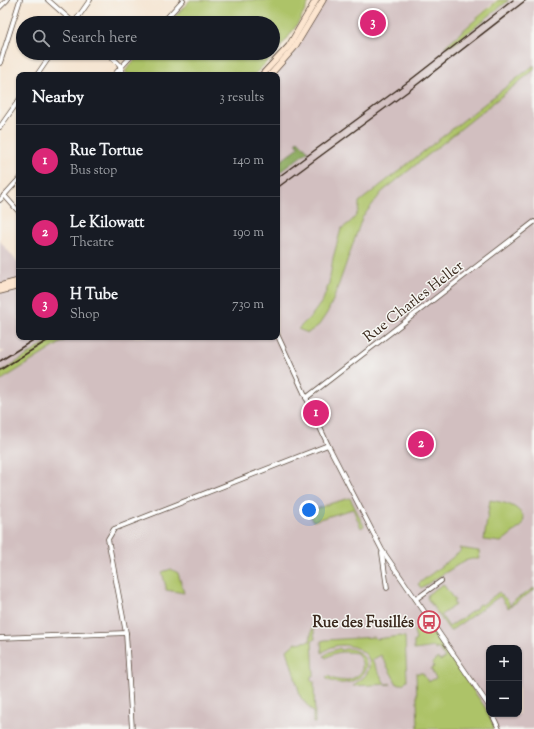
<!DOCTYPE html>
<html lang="en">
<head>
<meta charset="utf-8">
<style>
	body { margin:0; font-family:"Sorts Mill Goudy",serif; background:#20242c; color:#f1f3f6 }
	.controls { position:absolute; right:12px; bottom:12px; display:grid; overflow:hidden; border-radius:8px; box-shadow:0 1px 3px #0004 }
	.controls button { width:36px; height:36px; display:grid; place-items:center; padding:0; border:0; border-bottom:1px solid #363941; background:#171b24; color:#f1f3f6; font:20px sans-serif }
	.you { position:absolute; left:309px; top:510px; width:14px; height:14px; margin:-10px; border:3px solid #fff; border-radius:50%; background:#1a73e8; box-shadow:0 0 0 6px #1a73e833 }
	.badge { display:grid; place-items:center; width:26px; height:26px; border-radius:50%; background:#db2777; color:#fff; font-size:13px; font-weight:700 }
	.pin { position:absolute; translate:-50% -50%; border:2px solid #fff; box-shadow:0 1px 4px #0006 }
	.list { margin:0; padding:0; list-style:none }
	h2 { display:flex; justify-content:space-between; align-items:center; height:52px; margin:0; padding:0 16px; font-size:17px }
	h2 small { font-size:13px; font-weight:400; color:#9ea1a6 }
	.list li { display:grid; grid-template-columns:26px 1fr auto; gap:12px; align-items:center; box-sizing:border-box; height:72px; padding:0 16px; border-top:1px solid #363941 }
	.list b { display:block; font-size:15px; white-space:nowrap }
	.list p { margin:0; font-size:13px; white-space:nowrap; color:#9ea1a6 }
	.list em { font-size:13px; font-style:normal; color:#9ea1a6 }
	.icon { flex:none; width:22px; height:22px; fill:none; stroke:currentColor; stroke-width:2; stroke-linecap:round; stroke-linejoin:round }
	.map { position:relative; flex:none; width:534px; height:729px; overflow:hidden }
	.search { position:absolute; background:#171b24; box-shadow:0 1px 3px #0004; left:16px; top:16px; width:264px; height:44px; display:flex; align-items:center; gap:10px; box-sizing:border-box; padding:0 14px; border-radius:22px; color:#9ea1a6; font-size:15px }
	.panel { position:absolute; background:#171b24; box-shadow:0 1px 3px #0004; left:16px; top:72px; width:264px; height:268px; border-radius:8px }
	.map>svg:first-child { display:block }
	.industrial { fill:#d2bfc0; fill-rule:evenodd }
	.green { fill:#adc367; stroke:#747642 }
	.forest { fill:#8aa95c; stroke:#626a3d }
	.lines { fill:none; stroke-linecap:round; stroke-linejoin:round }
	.street-casing { stroke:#574639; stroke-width:5.5 }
	.secondary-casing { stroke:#574639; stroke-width:7 }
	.street { stroke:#fff; stroke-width:4 }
	.secondary { stroke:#fce5cf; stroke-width:5.5 }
	.rail { stroke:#3b2a1e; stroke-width:1.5 }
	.labels { text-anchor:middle; stroke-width:3; stroke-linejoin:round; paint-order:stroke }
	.street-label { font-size:15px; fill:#3b2a1e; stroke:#f6f6f2 }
	.poi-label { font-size:15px; font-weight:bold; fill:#3b2a1e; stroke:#f6f6f2; text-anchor:end }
</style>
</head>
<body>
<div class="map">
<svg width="534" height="729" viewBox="0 0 534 729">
	<rect width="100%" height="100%" fill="#f6f6f2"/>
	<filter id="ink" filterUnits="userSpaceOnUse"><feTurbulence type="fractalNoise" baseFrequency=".025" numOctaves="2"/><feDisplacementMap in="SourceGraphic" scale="8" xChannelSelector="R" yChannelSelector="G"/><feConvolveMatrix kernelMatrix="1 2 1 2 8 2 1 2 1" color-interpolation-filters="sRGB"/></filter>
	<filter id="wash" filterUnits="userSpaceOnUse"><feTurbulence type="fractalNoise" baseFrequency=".012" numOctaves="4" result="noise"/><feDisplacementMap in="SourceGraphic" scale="16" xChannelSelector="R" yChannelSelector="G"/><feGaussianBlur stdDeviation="0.9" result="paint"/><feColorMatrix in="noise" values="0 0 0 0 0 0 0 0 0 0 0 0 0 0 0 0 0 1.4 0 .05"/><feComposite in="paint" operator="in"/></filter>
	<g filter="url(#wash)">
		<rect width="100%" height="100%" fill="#f5e4d0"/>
		<path class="industrial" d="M319 0H496L462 31 499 0H534V729H0V354L5 351H0V241L19 264V337H277V75H266L290 48ZM489 648H519V714H489Z"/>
		<g class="green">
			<path d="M190 0H310C298 29 277 53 254 75H128L125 71 141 53H273V23H169Z"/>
			<polygon points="498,0 509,0 454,44 444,47"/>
			<path d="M534 65V70L382 192 362 218 334 298 327 313 319 325 308 333 298 329 312 315 323 300 329 283 333 258 341 229C351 222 360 216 359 202Z"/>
			<polygon points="55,337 70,337 0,381 0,373"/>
			<polygon points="350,498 364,526 361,528 353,509 313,521 308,512 332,503"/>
			<path d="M490 500C505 503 516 504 524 517L523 525 501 542 484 540Z"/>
			<polygon points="459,548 479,551 480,559 472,559 464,561 421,588 418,584 461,551"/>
			<polygon points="171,569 178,573 184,593 166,590 166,587 162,572"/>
			<polygon points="443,584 455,601 453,602 455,605 441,615 449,627 477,608 477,606 479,604 482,605 499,592 509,602 509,606 512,604 512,602 534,588 534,590 508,608 500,596 450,631 427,598 428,594"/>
			<polygon points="425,621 485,707 495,729 418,729 416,673 423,673 428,682 436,678 431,669 434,667 432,663 438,658 440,661 445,658 438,648 435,650 435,647 414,650 414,641 416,640 414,631"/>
			<polygon points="313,623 315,639 312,640 314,675 311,676 311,681 314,681 315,723 313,723 313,712 301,698 287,650 295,643 310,641"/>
			<path d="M400 636 405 637 407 680 403 684H397L381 655 372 660 385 684H391L353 686C357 681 365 679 368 671 376 652 350 642 335 646 330 647 326 650 322 653L321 641 325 640 375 637 376 639Z"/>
			<path d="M340 648 341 650C346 648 352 648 358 652 382 669 347 694 326 678L328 676C339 683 353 682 362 671V662L357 653C346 652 337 650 326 658L324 656 329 652Z"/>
		</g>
		<polygon class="forest" points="298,140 308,151 277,174 277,164 299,147 296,142"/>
	</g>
	<g filter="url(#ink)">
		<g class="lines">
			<g class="street-casing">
				<g id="street">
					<polyline points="48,0 74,23"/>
					<polyline points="0,7 7,0"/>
					<polyline points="74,23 90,0"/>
					<polyline points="162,23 183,0"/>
					<polyline points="108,53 119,64 124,75"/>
					<polyline points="0,63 20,0"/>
					<polyline points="37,75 52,53"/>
					<polyline points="114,75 134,53"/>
					<polyline points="0,127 19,100"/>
					<polyline points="4,195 19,212"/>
					<polyline points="0,200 19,179"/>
					<polyline points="277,334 328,445 382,550 489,706"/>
					<polyline points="306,398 534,222"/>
					<polyline points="382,553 387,588"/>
					<polyline points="416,599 441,581"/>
					<polyline points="0,638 126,633"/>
					<polyline points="492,714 499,729"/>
					<polyline points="132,729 126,633 108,539 114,529 328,445"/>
				</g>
			</g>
			<g class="secondary-casing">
				<g id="secondary">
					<polyline points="262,75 289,46 316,0"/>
					<polyline points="270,75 294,48 323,0"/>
					<polyline points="0,286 19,281"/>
					<polyline points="0,291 19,286"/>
				</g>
			</g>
			<use href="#street" class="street"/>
			<use href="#secondary" class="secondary"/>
			<g class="rail">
				<polyline points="277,178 409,81 513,0"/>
				<polyline points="277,188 414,87 526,0"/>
				<polyline points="0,361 38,337"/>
				<polyline points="0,370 53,337"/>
			</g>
		</g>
	</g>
	<defs>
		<g id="bus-ring" transform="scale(1.15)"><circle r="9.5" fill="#f6f6f2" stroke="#d1495b" stroke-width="1.5"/><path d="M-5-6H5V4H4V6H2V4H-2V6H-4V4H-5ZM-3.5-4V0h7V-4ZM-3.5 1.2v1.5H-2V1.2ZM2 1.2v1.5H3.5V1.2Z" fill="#d1495b"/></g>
	</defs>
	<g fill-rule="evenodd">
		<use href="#bus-ring" x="429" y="622"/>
	</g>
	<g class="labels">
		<g class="street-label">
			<text transform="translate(413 301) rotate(-38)" y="5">Rue Charles Heller</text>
		</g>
		<g class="poi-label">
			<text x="414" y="627">Rue des Fusillés</text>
		</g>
	</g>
</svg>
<div class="controls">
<button>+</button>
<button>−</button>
</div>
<div class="you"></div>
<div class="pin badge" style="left:316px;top:413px">1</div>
<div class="pin badge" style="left:421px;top:444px">2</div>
<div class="pin badge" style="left:373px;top:23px">3</div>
<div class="search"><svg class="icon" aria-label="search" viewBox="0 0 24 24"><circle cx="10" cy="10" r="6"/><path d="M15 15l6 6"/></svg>Search here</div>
<section class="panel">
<h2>Nearby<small>3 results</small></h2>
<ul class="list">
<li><span class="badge">1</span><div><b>Rue Tortue</b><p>Bus stop</p></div><em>140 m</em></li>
<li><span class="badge">2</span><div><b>Le Kilowatt</b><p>Theatre</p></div><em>190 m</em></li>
<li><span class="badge">3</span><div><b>H Tube</b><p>Shop</p></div><em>730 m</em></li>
</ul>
</section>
</div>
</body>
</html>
